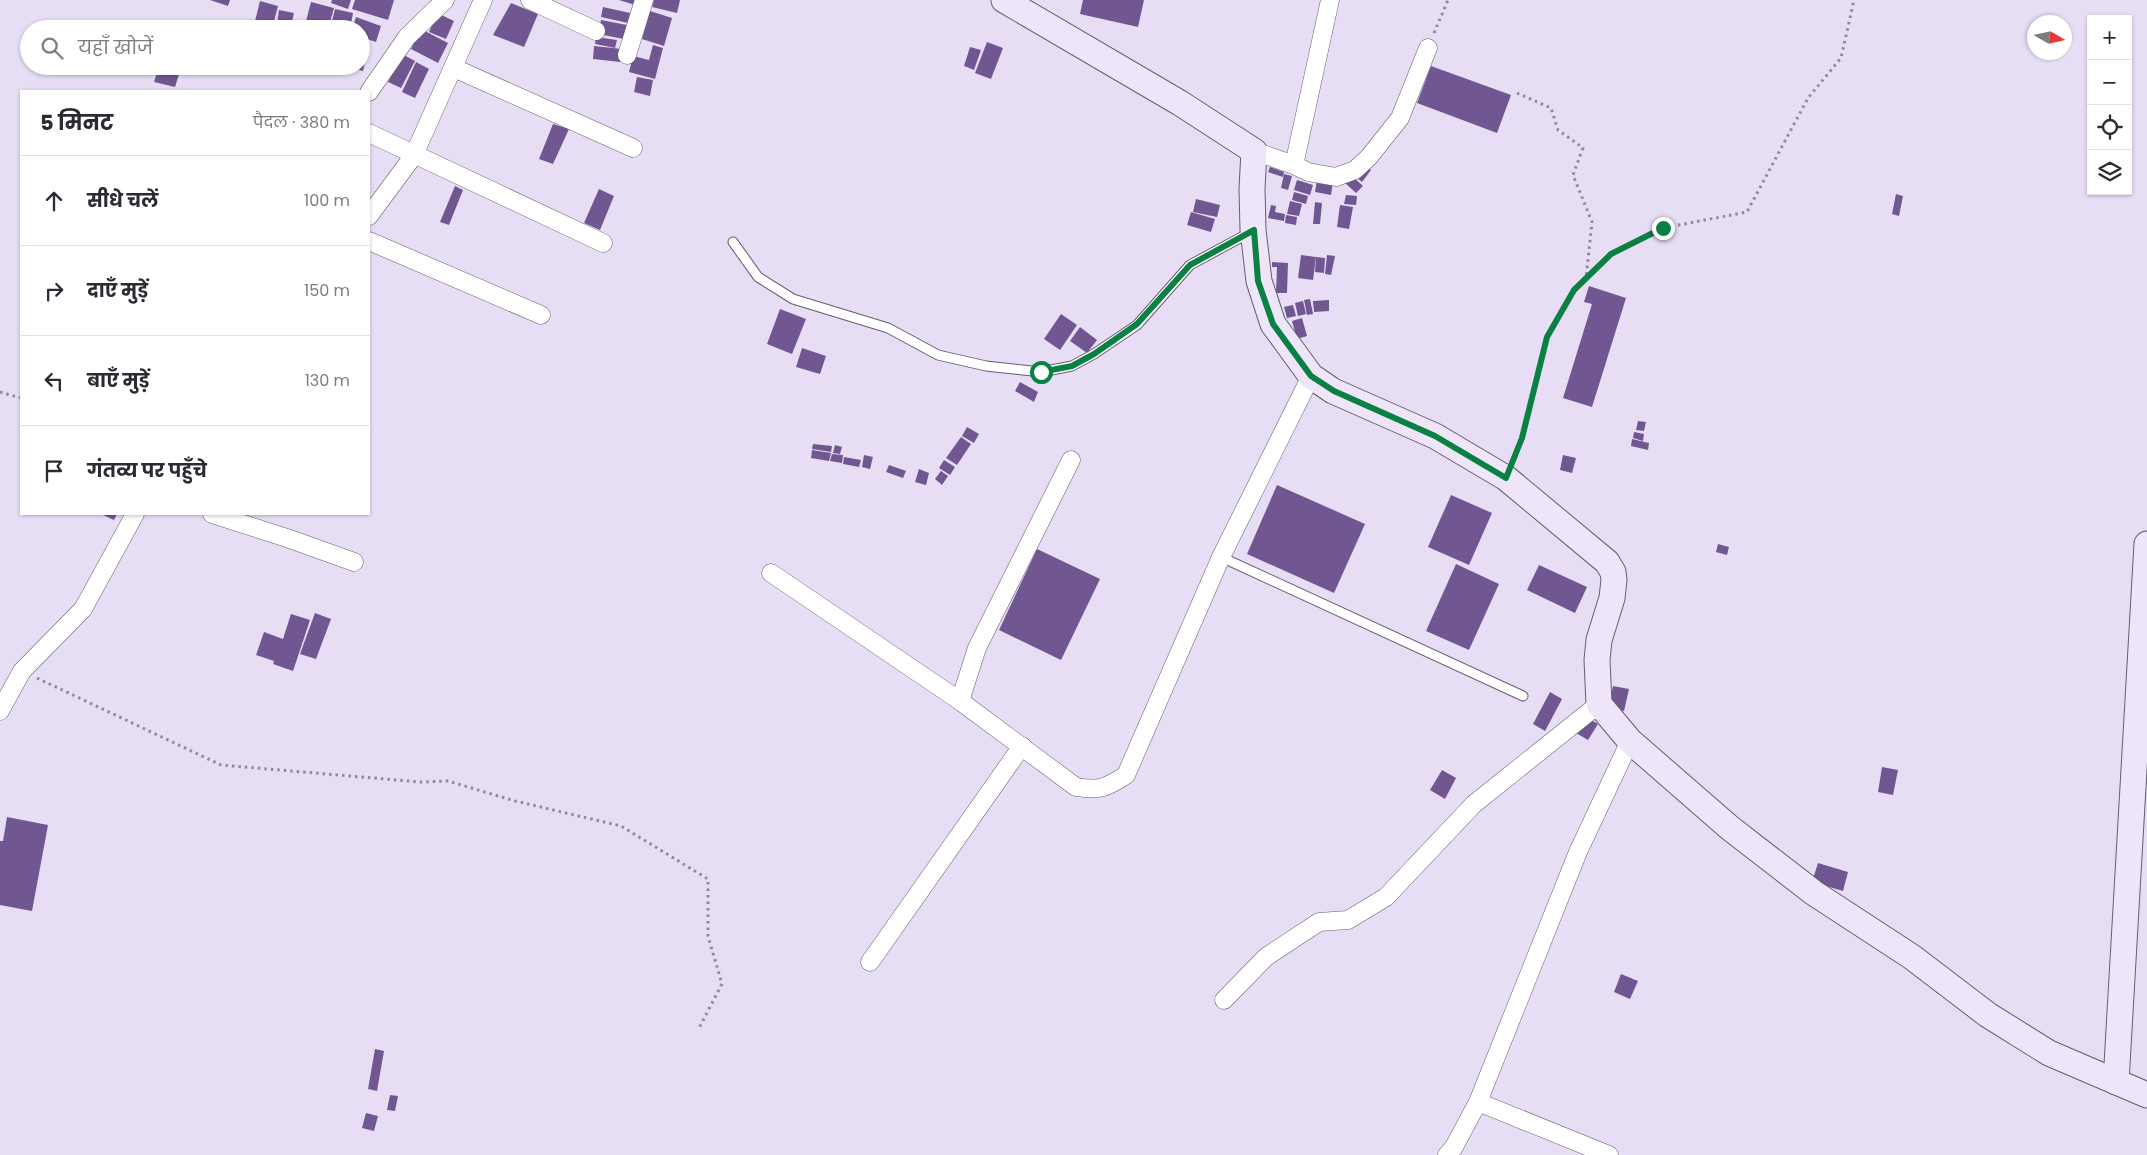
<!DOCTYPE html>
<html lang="hi">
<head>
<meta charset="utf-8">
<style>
	body { margin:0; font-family:Poppins,"Noto Sans Devanagari",sans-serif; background:#f2f2f3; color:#2b2b33 }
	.controls { position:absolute; right:15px; top:15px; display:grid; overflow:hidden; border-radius:0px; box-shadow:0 1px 4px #0004 }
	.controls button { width:45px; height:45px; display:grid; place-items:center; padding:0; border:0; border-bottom:1px solid #e1e1e2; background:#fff; color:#2b2b33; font:25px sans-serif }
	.compass { position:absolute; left:2027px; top:15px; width:45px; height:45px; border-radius:50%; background:#fff; box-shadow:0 1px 4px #0004; rotate:99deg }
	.stop { position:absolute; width:15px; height:15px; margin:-11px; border:4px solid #0b8043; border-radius:50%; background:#fff }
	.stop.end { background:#0b8043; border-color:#fff; box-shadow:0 1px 5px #0008 }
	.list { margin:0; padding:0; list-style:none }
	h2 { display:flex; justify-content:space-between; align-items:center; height:65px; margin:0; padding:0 20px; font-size:21px }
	h2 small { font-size:16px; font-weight:400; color:#7c7c81 }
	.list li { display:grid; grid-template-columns:32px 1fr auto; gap:15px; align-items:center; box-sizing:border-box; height:90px; padding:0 20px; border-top:1px solid #e1e1e2 }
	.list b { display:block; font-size:19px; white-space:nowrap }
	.list em { font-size:16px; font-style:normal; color:#7c7c81 }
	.icon { flex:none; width:28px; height:28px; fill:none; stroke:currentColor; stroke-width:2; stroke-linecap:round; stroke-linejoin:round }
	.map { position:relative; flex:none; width:2147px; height:1155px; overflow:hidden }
	.search { position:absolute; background:#fff; box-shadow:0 1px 4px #0004; left:20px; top:20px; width:350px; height:55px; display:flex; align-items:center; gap:12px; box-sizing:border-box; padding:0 18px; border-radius:28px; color:#7c7c81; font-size:19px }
	.panel { position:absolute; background:#fff; box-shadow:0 1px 4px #0004; left:20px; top:90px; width:350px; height:425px; border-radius:0px }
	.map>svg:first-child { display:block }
	.building { fill:#715791 }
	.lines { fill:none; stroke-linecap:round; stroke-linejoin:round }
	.lane-casing { stroke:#655d70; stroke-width:11 }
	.street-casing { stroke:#655d70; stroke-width:19 }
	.secondary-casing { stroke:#655d70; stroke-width:27 }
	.path { stroke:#90899a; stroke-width:3; stroke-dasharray:2.5 4; stroke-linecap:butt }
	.lane { stroke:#fff; stroke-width:9 }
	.street { stroke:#fff; stroke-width:18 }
	.secondary { stroke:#eee5f9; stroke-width:25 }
	.route { stroke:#0b8043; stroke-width:6 }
</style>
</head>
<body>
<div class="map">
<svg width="2147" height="1155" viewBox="0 0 2147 1155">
	<rect width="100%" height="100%" fill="#e7def5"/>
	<g class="building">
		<polygon points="210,0 230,0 228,6"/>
		<polygon points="332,0 351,0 348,9 331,3"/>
		<polygon points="355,0 394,0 388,20 352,9"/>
		<polygon points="619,0 637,0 635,5"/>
		<polygon points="654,0 680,0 677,13 652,7"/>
		<polygon points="1083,0 1144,0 1138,27 1080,14"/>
		<polygon points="260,1 278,6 272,29 253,29"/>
		<polygon points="311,2 334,8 328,29 318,29 305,25"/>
		<polygon points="511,3 538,14 524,47 493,35"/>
		<polygon points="603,7 630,13 628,23 601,17"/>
		<polygon points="335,9 353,13 350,29 330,29"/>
		<polygon points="279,10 294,13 291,26 277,23"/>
		<polygon points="650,11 672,18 664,46 642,39"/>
		<polygon points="437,13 454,21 446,39 429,32"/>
		<polygon points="356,17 381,26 376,42 361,37 361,29 352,29"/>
		<polygon points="601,20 627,25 624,39 598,34"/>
		<polygon points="190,23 208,28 208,29 188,29"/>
		<polygon points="421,29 448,43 438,63 411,49"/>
		<polygon points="596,37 617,40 615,48 595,44"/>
		<polygon points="987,42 1003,48 991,79 975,73"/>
		<polygon points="653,45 663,48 655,79 629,72 633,56 649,60"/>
		<polygon points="361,46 368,48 363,71 348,67 361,66"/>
		<polygon points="594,46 622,49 620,62 593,59"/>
		<polygon points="970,47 981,50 974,70 964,66"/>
		<polygon points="402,54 415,61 401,88 388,82"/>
		<polygon points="416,62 429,69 415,98 402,92"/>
		<polygon points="159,66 181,68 175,87 154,82"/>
		<polygon points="1431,66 1511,95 1497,133 1417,103"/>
		<polygon points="637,77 653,80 650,96 634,92"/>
		<polygon points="553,124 569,129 553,164 539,159"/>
		<polygon points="1363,165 1371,170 1362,182 1355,176"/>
		<polygon points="1270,167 1284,172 1283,177 1268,172"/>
		<polygon points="1284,174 1292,176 1288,190 1281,188"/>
		<polygon points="1350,174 1363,186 1356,193 1344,182"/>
		<polygon points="1297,180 1313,185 1310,195 1294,190"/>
		<polygon points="1317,180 1333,182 1331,195 1315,192"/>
		<polygon points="455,186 463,190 449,225 440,222"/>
		<polygon points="599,189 614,196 600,230 584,223"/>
		<polygon points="1294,192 1308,196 1306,204 1292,200"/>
		<polygon points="1896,194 1903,196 1899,216 1892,214"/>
		<polygon points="1346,195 1357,196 1356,205 1344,204"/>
		<polygon points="1196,199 1220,205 1217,217 1193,212"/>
		<polygon points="1290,201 1302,204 1299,216 1287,214"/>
		<polygon points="1315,202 1322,203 1320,224 1313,224"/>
		<polygon points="1271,205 1276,206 1275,212 1285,214 1284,221 1268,218"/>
		<polygon points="1340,205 1353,207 1349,229 1337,227"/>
		<polygon points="1191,212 1215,219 1211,232 1187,225"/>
		<polygon points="1286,215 1297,217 1296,225 1285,223"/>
		<polygon points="1301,255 1316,257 1313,280 1298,278"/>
		<polygon points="1327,255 1335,256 1331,275 1325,274"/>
		<polygon points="1316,257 1325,258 1324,273 1315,272"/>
		<polygon points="1272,262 1288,263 1287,293 1276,293 1277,267 1272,267"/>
		<polygon points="1589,286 1626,298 1592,407 1563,398 1592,304 1584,302"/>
		<polygon points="1310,299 1313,314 1307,315 1304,300"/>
		<polygon points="1329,300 1329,311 1314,312 1313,301"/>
		<polygon points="1303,301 1306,314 1298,316 1295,303"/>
		<polygon points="1293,305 1296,316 1287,318 1284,307"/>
		<polygon points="780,309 806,319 792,354 767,344"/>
		<polygon points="1061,314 1077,325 1060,350 1044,339"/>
		<polygon points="1302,318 1307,336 1297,339 1292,321"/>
		<polygon points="1080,327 1097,340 1087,353 1070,341"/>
		<polygon points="802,348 826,356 820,374 796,367"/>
		<polygon points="1020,382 1038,392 1034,402 1015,391"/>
		<polygon points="1638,421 1646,422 1644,431 1636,430"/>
		<polygon points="967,427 979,434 974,443 962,436"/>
		<polygon points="1634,432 1644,434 1643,441 1633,438"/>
		<polygon points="961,437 971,444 957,465 946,458"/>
		<polygon points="1632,439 1649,443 1648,450 1631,446"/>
		<polygon points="813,444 832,446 831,452 812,449"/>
		<polygon points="835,445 842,447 840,454 833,453"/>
		<polygon points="812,450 831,453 829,461 811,458"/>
		<polygon points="832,454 843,455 842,463 830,461"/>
		<polygon points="864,455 873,457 870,469 862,467"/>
		<polygon points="1563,455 1576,458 1572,473 1560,470"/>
		<polygon points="844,457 861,460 859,467 843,464"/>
		<polygon points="944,460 955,467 950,475 939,468"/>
		<polygon points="889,465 906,471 903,478 886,472"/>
		<polygon points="919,469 929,473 926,485 915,482"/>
		<polygon points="941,471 948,476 942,485 935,479"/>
		<polygon points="1277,485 1365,524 1334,593 1247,554"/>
		<polygon points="1451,495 1492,513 1469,565 1428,547"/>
		<polygon points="101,514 117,514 114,520"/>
		<polygon points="1718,544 1729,547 1727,555 1716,552"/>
		<polygon points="1037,549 1100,579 1061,660 999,630"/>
		<polygon points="1456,564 1499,584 1469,650 1426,631"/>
		<polygon points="1539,565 1587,587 1575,613 1527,590"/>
		<polygon points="315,613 331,619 316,659 300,654"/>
		<polygon points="291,614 310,620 293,671 273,664 274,661 256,655 264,632 283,639"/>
		<polygon points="1613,686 1629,689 1624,711 1609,707"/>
		<polygon points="1550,692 1562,699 1545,731 1533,724"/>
		<polygon points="1586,717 1598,724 1588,740 1576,733"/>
		<polygon points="1882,767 1898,770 1893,795 1878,792"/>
		<polygon points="1442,770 1456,778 1445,799 1430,790"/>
		<polygon points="7,817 48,825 32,911 0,905 0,841 3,841"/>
		<polygon points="1818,863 1848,872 1843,891 1812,882"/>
		<polygon points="1621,974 1638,981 1630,999 1614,992"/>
		<polygon points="375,1049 384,1051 377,1091 368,1089"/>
		<polygon points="390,1095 398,1096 395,1111 387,1110"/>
		<polygon points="366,1113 378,1116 374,1131 362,1128"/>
	</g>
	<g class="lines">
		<g class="lane-casing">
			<g id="lane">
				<polyline points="733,242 758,277 793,299 888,328 938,355 986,366 1041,372 1072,366 1094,354 1137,325 1190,265 1251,232"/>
				<polyline points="1221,557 1523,696"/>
			</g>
		</g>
		<g class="street-casing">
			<g id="street">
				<polyline points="530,0 596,31"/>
				<polyline points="1330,0 1294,165 1308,172 1336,177 1355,170 1369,157 1400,118 1428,48"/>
				<polyline points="627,55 644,0"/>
				<polyline points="454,68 633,148"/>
				<polyline points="369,92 407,37 445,0"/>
				<polyline points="369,133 603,243"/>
				<polyline points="1254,151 1294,165"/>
				<polyline points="369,216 414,155 483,0"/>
				<polyline points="369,241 541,315"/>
				<path d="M1071 460 977 648 960 701 1076 787C1099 791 1106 788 1126 775L1221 557 1311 376"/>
				<polyline points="212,514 287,538 354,562"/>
				<polyline points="771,573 960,701"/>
				<polyline points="0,711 22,671 83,609 135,514"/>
				<polyline points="870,962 1022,746"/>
				<polyline points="1224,1000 1266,957 1319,922 1348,920 1386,897 1474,804 1599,704"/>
				<polyline points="1478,1102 1609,1155"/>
				<polyline points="1447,1155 1454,1147 1478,1102 1578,852 1630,741"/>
			</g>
		</g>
		<g class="secondary-casing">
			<g id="secondary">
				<polyline points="1004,0 1180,103 1254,151 1252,189 1253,230 1259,281 1273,324 1311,376 1333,391 1435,436 1506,478 1607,562 1613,572 1614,580 1612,598 1599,640 1597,660 1599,704 1630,741 1730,828 1814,893 1912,957 1988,1015 2049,1053 2147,1095"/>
				<polyline points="2116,1082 2147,544"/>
			</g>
		</g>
		<g class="path">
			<polyline points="1434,33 1448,0"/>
			<polyline points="1517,93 1551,108 1558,130 1583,148 1573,175 1592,222 1586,278"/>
			<polyline points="0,392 21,398"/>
			<polyline points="1514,459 1522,438 1547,337 1574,291 1611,254 1663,228 1747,212 1808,98 1841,58 1854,0"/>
			<polyline points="37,678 221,765 420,782 448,781 515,801 621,826 708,879 708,936 722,984 699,1028"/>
		</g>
		<use href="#lane" class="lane"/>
		<use href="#street" class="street"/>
		<use href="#secondary" class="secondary"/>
	</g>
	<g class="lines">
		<polyline class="route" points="1041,372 1072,366 1094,354 1137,324 1190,265 1254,230 1258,281 1273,324 1311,376 1334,391 1435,436 1506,478 1522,438 1547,337 1574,290 1611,254 1663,228"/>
	</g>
</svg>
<div class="controls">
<button>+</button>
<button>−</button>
<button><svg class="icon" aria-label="locate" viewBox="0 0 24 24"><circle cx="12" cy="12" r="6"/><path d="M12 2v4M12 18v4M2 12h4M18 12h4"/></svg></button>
<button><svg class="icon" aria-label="layers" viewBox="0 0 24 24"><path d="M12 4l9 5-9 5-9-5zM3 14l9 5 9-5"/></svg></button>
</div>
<svg class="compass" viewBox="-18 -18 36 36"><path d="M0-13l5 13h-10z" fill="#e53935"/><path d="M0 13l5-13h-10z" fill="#7c7c81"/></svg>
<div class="stop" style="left:1041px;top:372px"></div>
<div class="stop end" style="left:1663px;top:228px"></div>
<div class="search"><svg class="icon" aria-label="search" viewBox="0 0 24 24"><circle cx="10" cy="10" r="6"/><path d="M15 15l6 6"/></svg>यहाँ खोजें</div>
<section class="panel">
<h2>5 मिनट<small>पैदल · 380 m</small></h2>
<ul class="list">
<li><svg class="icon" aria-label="ahead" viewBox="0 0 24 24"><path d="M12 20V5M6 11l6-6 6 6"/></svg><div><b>सीधे चलें</b></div><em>100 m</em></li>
<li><svg class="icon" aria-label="right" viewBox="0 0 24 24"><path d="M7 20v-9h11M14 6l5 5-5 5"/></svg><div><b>दाएँ मुड़ें</b></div><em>150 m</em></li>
<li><svg class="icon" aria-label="left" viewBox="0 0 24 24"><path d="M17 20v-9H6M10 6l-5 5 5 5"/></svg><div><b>बाएँ मुड़ें</b></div><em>130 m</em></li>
<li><svg class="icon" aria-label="arrive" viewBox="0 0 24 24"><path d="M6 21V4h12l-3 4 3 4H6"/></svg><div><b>गंतव्य पर पहुँचे</b></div></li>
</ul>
</section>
</div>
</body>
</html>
